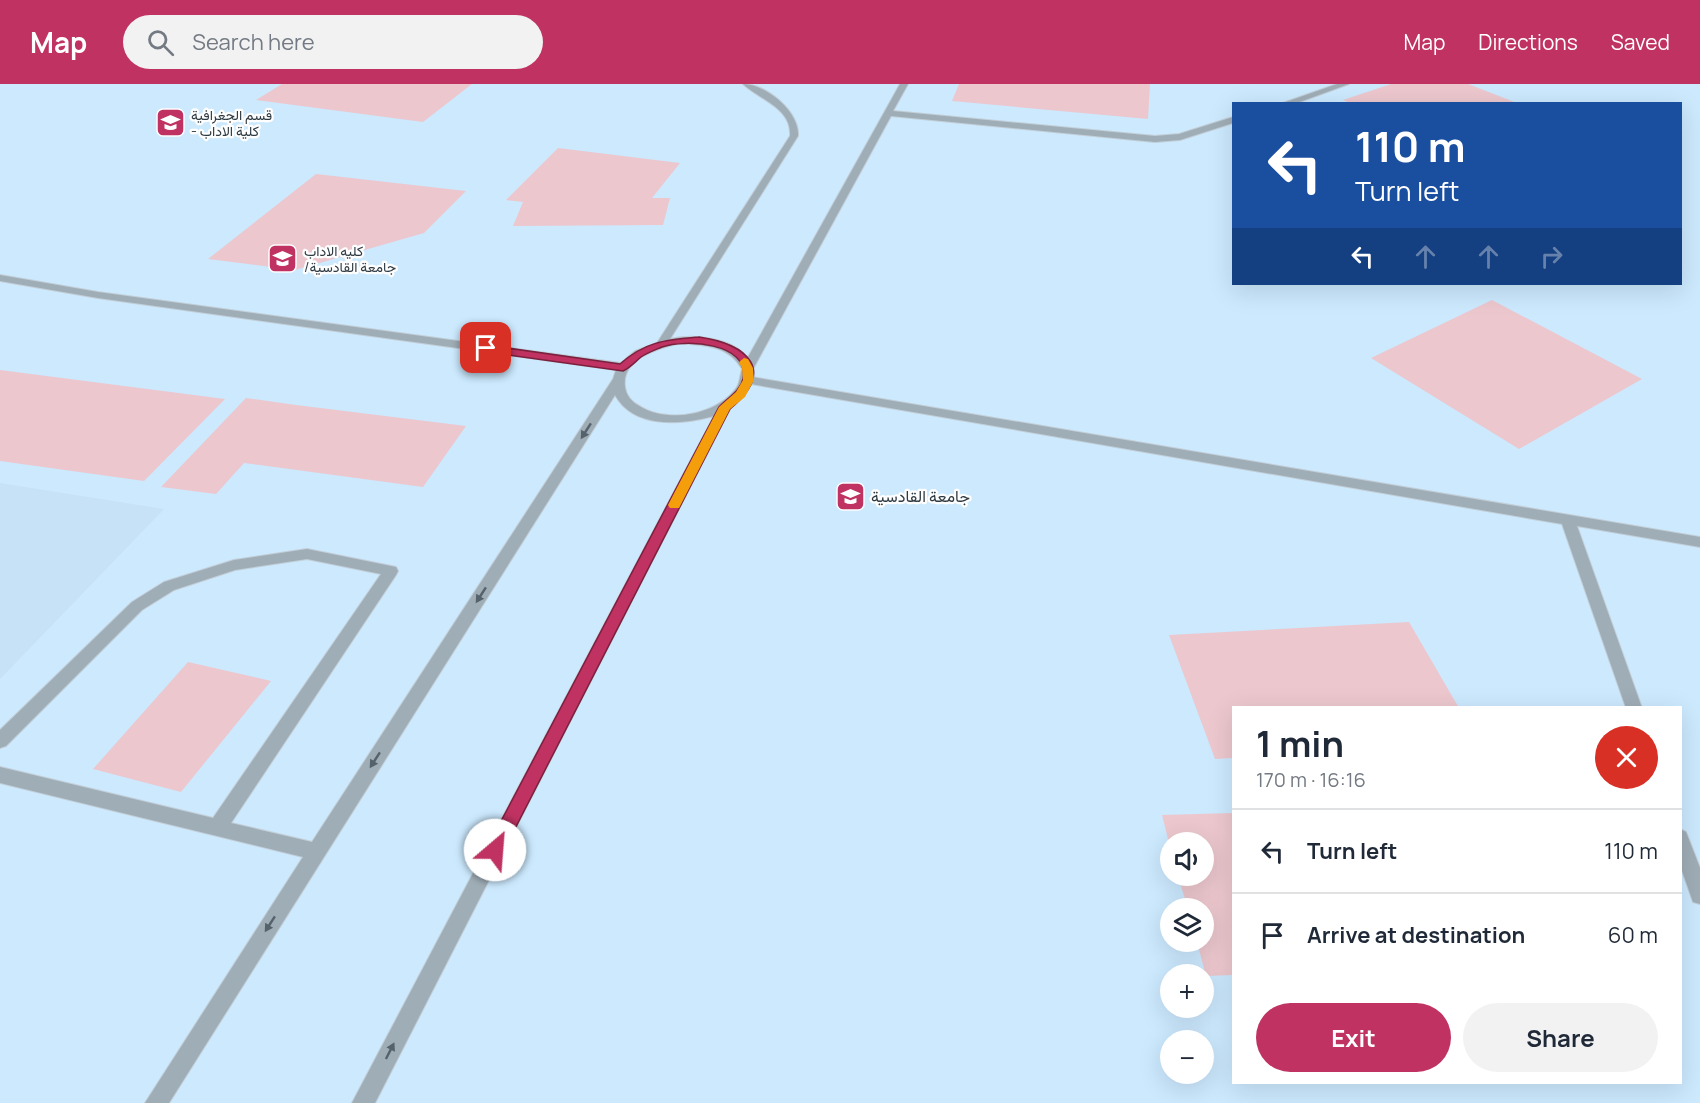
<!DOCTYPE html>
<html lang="en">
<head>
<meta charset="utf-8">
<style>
  :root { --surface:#fff; --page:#f2f2f3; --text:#1f2937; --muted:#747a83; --line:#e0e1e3; --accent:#bf3261 }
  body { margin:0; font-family:Manrope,Vazirmatn,sans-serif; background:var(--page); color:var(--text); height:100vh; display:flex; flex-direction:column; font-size:22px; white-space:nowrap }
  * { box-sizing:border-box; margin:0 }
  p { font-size:20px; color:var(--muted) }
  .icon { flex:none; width:33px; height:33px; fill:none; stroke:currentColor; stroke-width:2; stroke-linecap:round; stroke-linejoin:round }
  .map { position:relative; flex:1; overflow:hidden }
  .side { position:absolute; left:1232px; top:622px; width:450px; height:378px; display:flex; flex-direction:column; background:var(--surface); border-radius:0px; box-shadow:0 6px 24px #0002 }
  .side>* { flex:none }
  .hud { position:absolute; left:1232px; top:18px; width:450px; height:183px; border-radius:0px; box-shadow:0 6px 24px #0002; background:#1a4fa0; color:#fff; overflow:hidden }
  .buttons { position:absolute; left:1160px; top:748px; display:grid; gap:12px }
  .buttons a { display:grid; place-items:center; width:54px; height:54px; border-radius:50%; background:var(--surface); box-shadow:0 6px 24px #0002; font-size:30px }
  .pin { position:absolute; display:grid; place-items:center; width:51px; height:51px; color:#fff; margin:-26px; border-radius:12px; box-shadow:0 3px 9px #0006 }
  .me { position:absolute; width:66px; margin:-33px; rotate:27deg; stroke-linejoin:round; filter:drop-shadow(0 0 4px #0008) }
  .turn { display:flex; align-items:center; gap:21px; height:126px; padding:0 24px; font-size:27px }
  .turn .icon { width:78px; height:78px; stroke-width:2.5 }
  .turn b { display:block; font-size:42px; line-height:51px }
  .lanes { display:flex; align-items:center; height:57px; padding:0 24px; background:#0003; justify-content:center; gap:30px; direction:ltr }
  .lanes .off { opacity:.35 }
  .round { display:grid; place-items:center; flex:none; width:63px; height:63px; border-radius:32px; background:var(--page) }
  .overview { display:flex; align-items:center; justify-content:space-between; height:102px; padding:0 24px }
  h1 { font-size:36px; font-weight:700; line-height:45px }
  .action { display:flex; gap:12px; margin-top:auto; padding:12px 24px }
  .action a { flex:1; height:69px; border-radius:36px; background:var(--accent); color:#fff; font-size:24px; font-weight:700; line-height:69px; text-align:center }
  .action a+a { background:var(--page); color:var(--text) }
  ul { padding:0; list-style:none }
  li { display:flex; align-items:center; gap:18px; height:84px; padding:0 24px; border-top:2px solid var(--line) }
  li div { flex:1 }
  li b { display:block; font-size:22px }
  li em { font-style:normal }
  header { display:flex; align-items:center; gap:36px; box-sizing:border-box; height:84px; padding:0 30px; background:var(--accent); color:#fff }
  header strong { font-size:28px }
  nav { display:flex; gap:33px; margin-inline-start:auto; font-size:21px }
  .search { width:420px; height:54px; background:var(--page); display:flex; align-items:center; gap:15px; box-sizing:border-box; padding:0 21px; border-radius:33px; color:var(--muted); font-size:22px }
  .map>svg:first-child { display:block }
  .built { fill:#cce9fe; fill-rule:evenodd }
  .green { fill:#c7e2f7 }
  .building { fill:#ecc7ce }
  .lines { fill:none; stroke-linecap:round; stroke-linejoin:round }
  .minor-casing { stroke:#c2ced7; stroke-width:2 }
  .minor { fill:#9fadb7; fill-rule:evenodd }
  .oneway { fill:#56626b }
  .route { fill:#bf3261; stroke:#7c203f; stroke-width:1.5 }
  .slow { fill:#f59e0b }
  .labels { text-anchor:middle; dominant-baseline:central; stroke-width:4.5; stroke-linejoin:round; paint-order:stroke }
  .far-poi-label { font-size:14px; fill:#2e3a42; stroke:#fefefe; text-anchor:start }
  .poi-label { font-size:16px; fill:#2e3a42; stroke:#fefefe; text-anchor:start }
</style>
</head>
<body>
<header>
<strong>Map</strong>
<div class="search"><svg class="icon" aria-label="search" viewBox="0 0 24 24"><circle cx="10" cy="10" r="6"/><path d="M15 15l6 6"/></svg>Search here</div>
<nav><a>Map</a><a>Directions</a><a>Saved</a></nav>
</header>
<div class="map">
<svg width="1700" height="1019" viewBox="0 0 1700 1019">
  <rect width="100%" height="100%" fill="#e7f3fc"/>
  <!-- built -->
  <path class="built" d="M0 0H1700V1019H0ZM1233 20H1680V200H1233ZM1233 624H1680V999H1233ZM1170 759H1203V792H1170ZM1170 825H1203V858H1170ZM1170 891H1203V924H1170ZM1170 957H1203V990H1170Z"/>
  <!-- green -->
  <path class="green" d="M0 399 164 425 0 595Z"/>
  <!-- building -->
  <path class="building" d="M282 0H472L423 38 256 16Z
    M959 0H1150L1148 35 952 17Z
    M1391 0H1468L1517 19 1352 20 1343 16Z
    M558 64 680 79 652 114H670L663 141 513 142 523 118 506 116Z
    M316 90 466 107 424 149 295 186 208 175Z
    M1492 216 1642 295 1519 365 1371 274Z
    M0 286 225 315 144 397 0 377Z
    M246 314 296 321 466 342 423 403 244 379 216 410 161 403Z
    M1409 538 1459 624H1233V674L1215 675 1169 551Z
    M188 578 271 597 181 708 93 685Z
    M1233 729V891L1206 892 1197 858H1203V825H1188L1178 792H1203V759H1169L1162 731Z"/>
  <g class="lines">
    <defs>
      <path id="minor" d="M743 0C766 0 800 28 798 52L670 255C692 250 735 253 747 275L900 0H908L893 27 1155 52 1179 50 1233 33V39L1180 56 1155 58 891 32 753 285 752 293 1700 453V463L1577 442 1642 624H1626L1562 440 751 300 731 323 375 1019H352L714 332C681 341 634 345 615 311L169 1019H145L303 773 0 699V683L213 734 381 490 307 475 235 486 174 506 142 526 6 662 0 664V646L132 518 164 498 234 476 307 465 396 483 398 487 396 491 231 739 312 758 613 295 616 286 98 214 0 197V191L98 208 621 279 635 267 657 259 790 52C792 24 760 16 743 0ZM681 259C707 262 728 261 742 285 740 291 740 298 737 303 719 330 670 340 641 323 633 319 626 312 625 303 621 274 659 264 681 259Z
        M1337 0H1349L1294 20H1280Z
        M1680 745 1686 748 1700 784V820L1693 818 1680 781Z"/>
    </defs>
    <!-- minor casing -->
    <use href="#minor" class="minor-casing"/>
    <!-- minor -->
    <use href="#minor" class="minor"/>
  </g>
  <!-- one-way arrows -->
  <defs><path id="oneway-solid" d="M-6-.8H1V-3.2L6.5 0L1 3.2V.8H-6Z" transform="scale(1.5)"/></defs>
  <g class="oneway">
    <use href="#oneway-solid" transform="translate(586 347) rotate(123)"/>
    <use href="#oneway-solid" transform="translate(481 511) rotate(123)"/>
    <use href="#oneway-solid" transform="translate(375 676) rotate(123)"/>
    <use href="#oneway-solid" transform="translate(270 840) rotate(123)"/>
    <use href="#oneway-solid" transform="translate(390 967) rotate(-63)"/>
  </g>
  <!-- route -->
  <path class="route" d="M699 253C747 260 777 286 730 325L501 772 495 774 489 772 486 766 489 760 719 323C727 314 740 308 743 295 750 258 684 255 662 263 655 266 647 269 641 273 635 278 630 284 623 287L486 268 481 264 486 261 620 280C646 257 666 256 699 253Z"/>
  <!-- slow -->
  <path class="slow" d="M744 274 748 275 753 284 754 296 745 313 730 325 679 424H670L668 421 719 323 736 308 743 296 742 284 739 278Z"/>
  <!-- icons -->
  <defs>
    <symbol id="university-square" viewBox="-11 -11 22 22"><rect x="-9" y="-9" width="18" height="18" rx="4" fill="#bf3261" stroke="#fefefe"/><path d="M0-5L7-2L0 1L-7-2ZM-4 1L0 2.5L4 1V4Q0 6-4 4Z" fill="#fff"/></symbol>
  </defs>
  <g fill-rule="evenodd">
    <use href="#university-square" x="154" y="22" width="33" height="33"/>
    <use href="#university-square" x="266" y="158" width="33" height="33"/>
    <use href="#university-square" x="834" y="396" width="33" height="33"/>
  </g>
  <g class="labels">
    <!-- far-poi labels -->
    <g class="far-poi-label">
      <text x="191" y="30">قسم الجغرافية<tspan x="191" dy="16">- كلية الاداب</tspan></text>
      <text x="304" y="166">كليه الاداب<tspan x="304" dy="16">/جامعة القادسية</tspan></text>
    </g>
    <!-- poi labels -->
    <g class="poi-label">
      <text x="871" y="412">جامعة القادسية</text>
    </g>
  </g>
</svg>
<div class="buttons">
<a><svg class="icon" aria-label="sound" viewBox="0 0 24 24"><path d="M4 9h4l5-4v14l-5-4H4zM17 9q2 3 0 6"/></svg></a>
<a><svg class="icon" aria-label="layers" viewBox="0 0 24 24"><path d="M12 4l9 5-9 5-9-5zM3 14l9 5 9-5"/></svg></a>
<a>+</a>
<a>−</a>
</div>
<div class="pin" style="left:486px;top:264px;background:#d93025"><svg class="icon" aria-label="arrive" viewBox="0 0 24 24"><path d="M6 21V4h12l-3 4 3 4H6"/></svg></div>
<svg class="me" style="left:495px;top:766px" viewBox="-20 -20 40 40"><circle r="19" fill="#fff"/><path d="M0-13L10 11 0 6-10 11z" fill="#bf3261"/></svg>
<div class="hud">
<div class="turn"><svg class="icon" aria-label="left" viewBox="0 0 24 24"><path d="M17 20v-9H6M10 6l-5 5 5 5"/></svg><div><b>110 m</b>Turn left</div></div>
<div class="lanes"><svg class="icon" aria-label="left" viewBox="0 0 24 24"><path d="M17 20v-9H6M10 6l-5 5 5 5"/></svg><svg class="icon off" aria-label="ahead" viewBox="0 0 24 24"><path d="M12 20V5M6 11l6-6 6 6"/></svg><svg class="icon off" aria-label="ahead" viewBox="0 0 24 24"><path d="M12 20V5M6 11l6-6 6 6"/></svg><svg class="icon off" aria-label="right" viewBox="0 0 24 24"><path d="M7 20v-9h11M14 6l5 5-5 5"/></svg></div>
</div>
<section class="side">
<div class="overview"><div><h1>1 min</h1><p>170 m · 16:16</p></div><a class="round" style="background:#d93025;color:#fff"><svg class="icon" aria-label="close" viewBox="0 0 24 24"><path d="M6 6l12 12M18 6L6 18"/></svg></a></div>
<ul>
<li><svg class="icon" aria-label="left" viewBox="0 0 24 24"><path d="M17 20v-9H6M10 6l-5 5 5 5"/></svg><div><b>Turn left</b></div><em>110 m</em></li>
<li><svg class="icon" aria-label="arrive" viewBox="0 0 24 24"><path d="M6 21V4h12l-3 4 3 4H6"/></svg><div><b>Arrive at destination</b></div><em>60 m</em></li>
</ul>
<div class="action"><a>Exit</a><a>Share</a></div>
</section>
</div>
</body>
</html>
